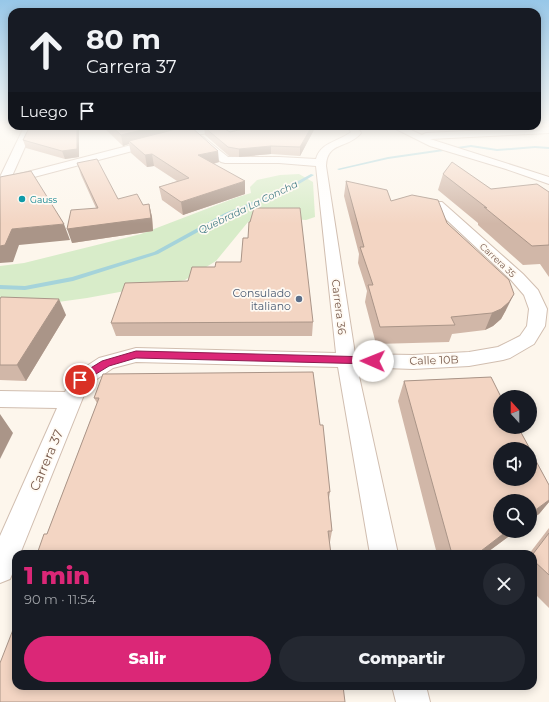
<!DOCTYPE html>
<html lang="es">
<head>
<meta charset="utf-8">
<style>
  :root { --surface:#171b24; --page:#242831; --text:#f1f3f6; --muted:#9ea1a6; --accent:#db2777 }
  body { margin:0; font-family:Montserrat,sans-serif; background:var(--page); color:var(--text); height:100vh; display:flex; flex-direction:column; font-size:15px; white-space:nowrap }
  * { box-sizing:border-box; margin:0 }
  p { font-size:13px; color:var(--muted) }
  .icon { flex:none; width:22px; height:22px; fill:none; stroke:currentColor; stroke-width:2; stroke-linecap:round; stroke-linejoin:round }
  .map { position:relative; flex:1; overflow:hidden }
  .panel { position:absolute; left:12px; top:550px; width:525px; height:140px; display:flex; flex-direction:column; background:var(--surface); border-radius:12px; box-shadow:0 2px 10px #0003 }
  .panel>* { flex:none }
  .top-card { position:absolute; left:8px; top:8px; width:533px; height:122px; border-radius:12px; box-shadow:0 2px 10px #0003; background:#171b24; color:var(--text); overflow:hidden }
  .needle { width:26px; rotate:339deg }
  .controls { position:absolute; left:493px; top:390px; display:grid; gap:8px }
  .controls a { display:grid; place-items:center; width:44px; height:44px; border-radius:50%; background:var(--surface); box-shadow:0 2px 10px #0003; font-size:20px }
  .pin { position:absolute; display:grid; place-items:center; width:34px; height:34px; color:#fff; margin:-17px; border:2px solid #fff; border-radius:50%; box-shadow:0 1px 4px #0007 }
  .me { position:absolute; width:44px; margin:-22px; rotate:271deg; stroke-linejoin:round; filter:drop-shadow(0 0 3px #0008) }
  .turn { display:flex; align-items:center; gap:14px; height:84px; padding:0 12px; font-size:18px }
  .turn .icon { width:52px; height:52px; stroke-width:2.5 }
  .turn b { display:block; font-size:28px; line-height:34px }
  .then { display:flex; align-items:center; height:38px; padding:0 12px; background:#0003; gap:8px; font-size:15px }
  .round { display:grid; place-items:center; flex:none; width:42px; height:42px; border-radius:21px; background:var(--page) }
  .summary { display:flex; align-items:center; justify-content:space-between; height:68px; padding:0 12px }
  h1 { font-size:24px; font-weight:800; line-height:30px; color:var(--accent) }
  .button { display:flex; gap:8px; margin-top:auto; padding:8px 12px }
  .button a { flex:1; height:46px; border-radius:24px; background:var(--accent); color:#fff; font-size:16px; font-weight:800; line-height:46px; text-align:center }
  .button a+a { background:var(--page); color:var(--text) }
  .map>svg:first-child { display:block }
  .green { fill:#d8ecc9 }
  .lines { fill:none; stroke-linecap:round; stroke-linejoin:round }
  .stream { fill:#a5d3da; fill-rule:evenodd }
  .minor-casing { stroke:#d1beb0; stroke-width:2 }
  .minor { fill:#fff; fill-rule:evenodd }
  .wall { fill:#d1b7a8 }
  .shaded-wall { fill:#aa9588 }
  .building { fill:#f3d5c3; stroke:#aa9588 }
  .route { fill:#db2777; stroke:#8e194d }
  .culture-dot { fill:#0f9aa8; stroke:#fffaf3; stroke-width:1.5 }
  .service-dot { fill:#5c6f8a; stroke:#fffaf3; stroke-width:1.5 }
  .labels { text-anchor:middle; dominant-baseline:central; stroke-width:3.5; stroke-linejoin:round; paint-order:stroke }
  .far-culture-label { font-size:9px; fill:#0d838f; stroke:#fffaf3; text-anchor:start }
  .far-street-label { font-size:9px; fill:#7a5c4d; stroke:#fffaf3 }
  .far-water-label { font-size:10px; font-style:italic; fill:#437c86; stroke:#fffaf3 }
  .service-label { font-size:11px; fill:#4e5e75; stroke:#fffaf3; text-anchor:end }
  .street-label { font-size:11px; fill:#7a5c4d; stroke:#fffaf3 }
  .near-street-label { font-size:13px; fill:#7a5c4d; stroke:#fffaf3 }
</style>
</head>
<body>
<div class="map">
<svg width="549" height="702" viewBox="0 0 549 702">
  <rect width="100%" height="100%" fill="#fdf6ec"/>
  <!-- green -->
  <path class="green" d="M299 174 313 182 315 217 306 220 263 217 248 222 216 261 185 280 87 298 0 310V266L24 263 141 234 235 198 251 193 250 187 257 180 280 175Z"/>
  <g class="lines">
    <!-- stream -->
    <path class="stream" d="M471 145 497 149 535 146 549 147V149L535 148 497 151 471 147 388 159 339 170 337 169 388 157Z
      M311 174 314 175 284 193 229 215 158 254 73 281 25 290 0 289V285L25 286 72 277 154 252 225 213 280 191Z"/>
    <defs>
      <path id="minor" d="M28 126 33 129 12 176 193 129 220 126H248L243 129 193 135 0 186V177L23 129Z
        M347 126H357L361 133C348 149 327 141 326 166L355 354 413 355 469 352 498 347 520 336 527 326 529 309 524 295 511 280 434 208 432 205 434 202H442L523 274 538 290 547 309 545 326 534 344 510 358 503 360 469 366 413 369 357 367 398 554H370L338 367 136 362 113 368 88 385 20 554H16V565L10 579 0 583V536L57 408 0 407V391L65 392 73 375 99 358 136 348 336 353 316 166 279 163H225L221 162 195 139 200 136 203 137 228 157H279L316 159C321 142 338 142 351 132Z
        M390 126H402L422 135 426 133 549 127V133L430 139 549 177V184L506 169 430 146Z
        M392 686H426L430 702H396Z"/>
    </defs>
    <!-- minor casing -->
    <use href="#minor" class="minor-casing"/>
    <!-- minor -->
    <use href="#minor" class="minor"/>
  </g>
  <!-- wall -->
  <path class="wall" d="M30 126H78L79 129V157L65 159 26 148 23 140Z
    M102 126H206L192 128 219 162 214 164 245 194 183 215 162 200 159 187 177 181 154 166 147 167 131 153 129 144 123 146Z
    M256 126H316L300 156 271 154 239 157 229 156 205 135 204 127 230 132Z
    M77 163 118 199 143 205 149 204 152 217 153 231 72 243 96 208 81 175Z
    M443 174 491 189 549 192V277L540 264 523 265 478 225V223L438 190Z
    M346 181 391 201 506 310 501 319 493 326 485 330 452 334 449 342 376 344 365 302 367 291 358 263 359 254 344 196Z
    M241 262 313 322 312 336H116L111 323 215 267Z
    M0 299 66 315 26 381 0 380Z
    M103 374 320 425 330 492 329 498 332 531 330 542 47 534 97 403 94 398Z
    M491 377 501 397H500V427H518L530 449H500V479H530V450L549 485V502L539 514 530 520V501H500V531H516L485 554H437L398 401 404 381Z
    M549 528V608L533 592V554H529Z"/>
  <!-- shaded-wall -->
  <path class="shaded-wall" d="M77 126H78L79 129V157L65 159 62 151Z
    M158 126H206L193 128 131 143 129 141V144L123 146 121 135Z
    M312 126H316L300 156V147Z
    M271 146V154L239 157V149Z
    M218 151 219 162 199 167 198 155Z
    M152 154 154 166 147 167 145 155Z
    M245 181V194L183 215 181 202Z
    M149 204 152 217 153 231 72 243 67 229Z
    M64 224 70 240 19 245 13 262 0 263V246L12 229Z
    M514 294 506 310 501 319 493 326 485 330 492 313Z
    M59 299 66 315 26 381 17 365Z
    M0 414 13 433 0 459Z
    M549 500V502L539 514 530 520V514Z
    M507 531H516L485 554H477Z"/>
  <!-- building -->
  <path class="building" d="M30 126H77V149L62 151 23 140Z
    M111 126H158L121 135Z
    M188 126H190L218 151 198 155 245 181 181 202 159 187 189 178 152 154 145 155 129 141Z
    M215 126H220L230 132 256 126H312L300 147 271 146 239 149 228 147 204 127Z
    M97 159 118 199 137 194 143 205 149 204 151 218 67 229 71 210 98 208 77 163Z
    M452 162 491 189 537 184 549 192V245L532 246 484 207 487 208 443 174Z
    M31 171 64 224 12 229 5 245 0 246V177Z
    M346 181 387 190 391 201 412 195 438 200 447 223 509 280 514 294 509 302 501 309 492 313 451 317 455 325 380 327 368 285H373L360 247H364Z
    M254 208H300L313 322 111 323 125 283 188 281 192 267H215L216 262H241L243 238H248L249 222H250Z
    M1 297 59 299 17 365H0V299Z
    M313 372 320 425H323L330 492H328L332 531H328L331 554H37L44 534H47L99 398H94L103 374Z
    M491 377 501 397H500V427H518L530 449H500V479H530V450L549 485V500L530 514V501H500V531H507L477 554H452L404 381Z
    M549 533V575L533 560V554Z
    M16 622V686H343L345 702H0V663Z"/>
  <!-- sky -->
  <linearGradient id="sky" x2="0" y2="1"><stop stop-color="#97c7e8"/><stop offset="0.56" stop-color="#fefbf6"/><stop offset="1" stop-color="#fefbf6" stop-opacity="0"/></linearGradient>
  <rect width="549" height="224" fill="url(#sky)"/>
  <!-- route -->
  <path class="route" d="M136 351 373 357 377 361 373 364 136 358 109 366 83 382 80 383 75 380 76 377 102 361Z"/>
  <!-- markers -->
  <circle class="culture-dot" cx="22" cy="199" r="4"/>
  <circle class="service-dot" cx="299" cy="299" r="4"/>
  <g class="labels">
    <!-- far-culture labels -->
    <g class="far-culture-label">
      <text x="30" y="199">Gauss</text>
    </g>
    <!-- far-street labels -->
    <g class="far-street-label">
      <text transform="translate(498 260) rotate(43)">Carrera 35</text>
    </g>
    <!-- far-water labels -->
    <g class="far-water-label">
      <text transform="translate(248 207) rotate(-26)">Quebrada La Concha</text>
    </g>
    <!-- service labels -->
    <g class="service-label">
      <text x="291" y="293">Consulado<tspan x="291" dy="13">italiano</tspan></text>
    </g>
    <!-- street labels -->
    <g class="street-label">
      <text transform="translate(339 307) rotate(83)">Carrera 36</text>
      <text transform="translate(434 360) rotate(-2)">Calle 10B</text>
    </g>
    <!-- near-street labels -->
    <g class="near-street-label">
      <text transform="translate(46 460) rotate(-67)">Carrera 37</text>
    </g>
  </g>
</svg>
<div class="controls">
<a><svg class="needle" viewBox="-14 -14 28 28"><path d="M0-13l5 13h-10z" fill="#e53935"/><path d="M0 13l5-13h-10z" fill="#9ea1a6"/></svg></a>
<a><svg class="icon" aria-label="sound" viewBox="0 0 24 24"><path d="M4 9h4l5-4v14l-5-4H4zM17 9q2 3 0 6"/></svg></a>
<a><svg class="icon" aria-label="search" viewBox="0 0 24 24"><circle cx="10" cy="10" r="6"/><path d="M15 15l6 6"/></svg></a>
</div>
<div class="pin" style="left:80px;top:380px;background:#d93025"><svg class="icon" aria-label="arrive" viewBox="0 0 24 24"><path d="M6 21V4h12l-3 4 3 4H6"/></svg></div>
<svg class="me" style="left:373px;top:361px" viewBox="-20 -20 40 40"><circle r="19" fill="#fff"/><path d="M0-13L10 11 0 6-10 11z" fill="#db2777"/></svg>
<div class="top-card">
<div class="turn"><svg class="icon" aria-label="ahead" viewBox="0 0 24 24"><path d="M12 20V5M6 11l6-6 6 6"/></svg><div><b>80 m</b>Carrera 37</div></div>
<div class="then">Luego<svg class="icon" aria-label="arrive" viewBox="0 0 24 24"><path d="M6 21V4h12l-3 4 3 4H6"/></svg></div>
</div>
<section class="panel">
<div class="summary"><div><h1>1 min</h1><p>90 m · 11:54</p></div><a class="round"><svg class="icon" aria-label="close" viewBox="0 0 24 24"><path d="M6 6l12 12M18 6L6 18"/></svg></a></div>
<div class="button"><a>Salir</a><a>Compartir</a></div>
</section>
</div>
</body>
</html>
